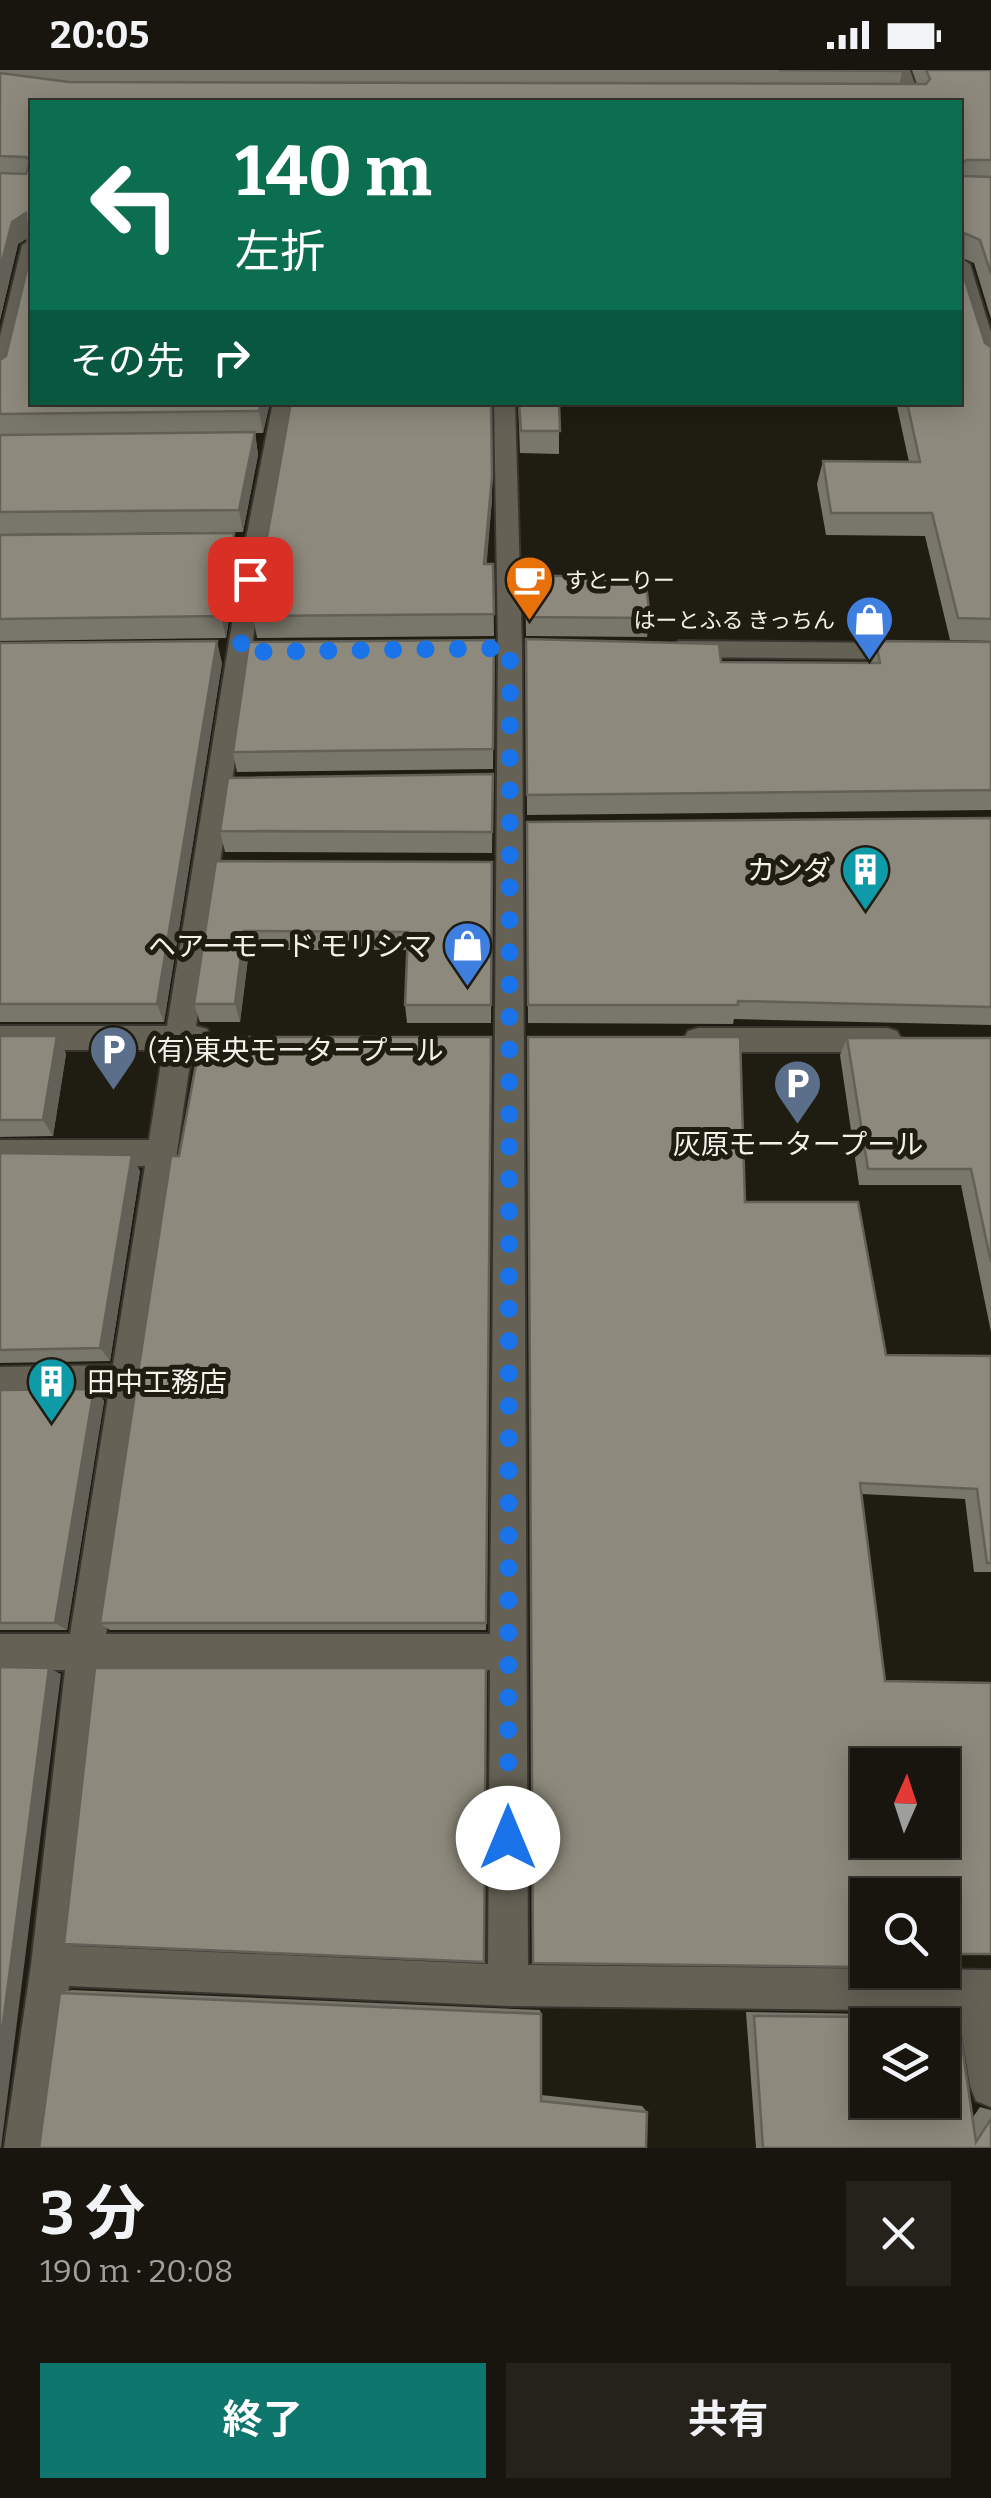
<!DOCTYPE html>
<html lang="ja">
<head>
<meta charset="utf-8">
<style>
  :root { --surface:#17150d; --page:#24221b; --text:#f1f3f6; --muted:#9e9f9d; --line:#36342e; --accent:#0f766e }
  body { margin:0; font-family:Bitter,"Noto Sans JP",serif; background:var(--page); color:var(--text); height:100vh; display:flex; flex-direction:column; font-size:38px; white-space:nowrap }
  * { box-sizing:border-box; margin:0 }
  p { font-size:32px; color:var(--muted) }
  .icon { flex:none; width:55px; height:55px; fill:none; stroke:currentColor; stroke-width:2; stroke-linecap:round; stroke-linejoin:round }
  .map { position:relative; height:2078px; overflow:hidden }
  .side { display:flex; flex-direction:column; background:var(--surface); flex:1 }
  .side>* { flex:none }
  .top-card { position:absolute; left:30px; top:30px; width:932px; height:305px; border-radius:0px; box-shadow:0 5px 25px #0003,0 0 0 2px var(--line); background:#0b6e4f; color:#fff; overflow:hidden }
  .needle { width:65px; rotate:3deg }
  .controls { position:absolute; left:850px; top:1678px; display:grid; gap:20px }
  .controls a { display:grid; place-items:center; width:110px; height:110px; border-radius:0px; background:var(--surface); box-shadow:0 5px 25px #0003,0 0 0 2px var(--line); font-size:50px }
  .pin { position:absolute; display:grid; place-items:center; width:85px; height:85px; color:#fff; margin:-42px; border-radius:20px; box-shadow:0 5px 15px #0006 }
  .me { position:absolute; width:110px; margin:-55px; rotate:0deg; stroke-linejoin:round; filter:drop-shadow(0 0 8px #0008) }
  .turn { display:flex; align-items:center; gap:35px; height:210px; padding:0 40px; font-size:45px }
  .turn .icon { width:130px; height:130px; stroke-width:2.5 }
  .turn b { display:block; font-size:70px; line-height:85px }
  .then { display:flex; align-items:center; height:95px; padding:0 40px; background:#0003; gap:20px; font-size:38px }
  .round { display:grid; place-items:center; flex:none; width:105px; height:105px; border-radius:0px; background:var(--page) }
  .headline { display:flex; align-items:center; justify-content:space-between; height:170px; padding:0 40px }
  h1 { font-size:60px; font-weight:700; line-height:75px }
  .action { display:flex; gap:20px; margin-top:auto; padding:20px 40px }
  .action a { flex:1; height:115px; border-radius:0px; background:var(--accent); color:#fff; font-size:40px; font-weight:700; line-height:115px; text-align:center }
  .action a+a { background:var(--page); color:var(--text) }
  .status { display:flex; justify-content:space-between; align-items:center; height:70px; padding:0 50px; background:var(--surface); direction:ltr }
  .status svg { height:28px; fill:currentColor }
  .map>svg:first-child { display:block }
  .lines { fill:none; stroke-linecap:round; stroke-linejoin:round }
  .minor-casing { stroke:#383530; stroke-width:4 }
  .minor { fill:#656155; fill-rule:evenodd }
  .wall { fill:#79766b }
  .shaded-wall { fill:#636057 }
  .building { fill:#8d897c; stroke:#636057; stroke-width:2.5; fill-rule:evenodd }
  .route { stroke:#1a73e8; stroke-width:18; stroke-dasharray:0 32.4 }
  .labels { text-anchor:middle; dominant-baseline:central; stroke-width:10; stroke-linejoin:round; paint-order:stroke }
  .far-poi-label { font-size:22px; fill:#f4f1ea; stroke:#1f1c11; text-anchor:start }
  .poi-label { font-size:28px; fill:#f4f1ea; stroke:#1f1c11; text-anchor:end }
</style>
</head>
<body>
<div class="status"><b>20:05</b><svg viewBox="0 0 49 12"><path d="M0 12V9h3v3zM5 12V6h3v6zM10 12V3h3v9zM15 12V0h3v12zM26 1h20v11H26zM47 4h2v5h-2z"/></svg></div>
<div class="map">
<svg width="991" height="2078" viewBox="0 0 991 2078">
  <rect width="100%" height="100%" fill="#1f1c11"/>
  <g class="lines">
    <defs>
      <path id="minor" d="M894 0H910L921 32H884L886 28 903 27Z
        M32 169V213L10 308 0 314V266L22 175Z
        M960 188 970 194 991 262V301L981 295 960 226Z
        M273 332H294L267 473 196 956 207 959 212 968 207 977 192 980 106 1564H490L498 578 494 332H515L522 578 528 1895 991 1900V2037L976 2031 970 2016 958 1941 508 1936 69 1916 48 2078H4L31 1895 65 1600H0V1564H70L108 1327 0 1329V1297L113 1295 145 1096H0V1070H149L163 980H0V956H167L245 473ZM102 1600H490L488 1894 73 1876Z
        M679 571 991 574V590L679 587 667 579Z
        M698 958H887L897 961 902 970 897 979 887 982H698L688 979 683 970 688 961Z"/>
    </defs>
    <!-- minor casing -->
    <use href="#minor" class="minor-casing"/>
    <!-- minor -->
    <use href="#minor" class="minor"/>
  </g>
  <!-- wall -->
  <path class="wall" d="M0 0H902L900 13 917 14 912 0H991V249L974 193 963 188V204L985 273 991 277V571L950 570 925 466 826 465 817 414 823 391 909 392 896 332H960V32H32L270 332 263 363H255L258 385 243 462 0 464V290L6 286 29 191 28 168 18 174 0 250Z
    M518 332H559V384L520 383Z
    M492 429 486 494H493L494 566 257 568 253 546Z
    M0 465 239 485 226 568 0 571Z
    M525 506 650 548 647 567 526 566Z
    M494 570 493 699 237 702 233 682Z
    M876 571 991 572V740L527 745 526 591 869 593Z
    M0 573 222 593 164 952H0Z
    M493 704 492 783 225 782 220 761Z
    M991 748V955L734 949 733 954 528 953 527 773Z
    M216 791 492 792 491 953H407L405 935 407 880H249L240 952H200L194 934Z
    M0 966H57L66 984 53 1066 0 1067Z
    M491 967 486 1560H110L100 1553 179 1086Z
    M528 967 745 1132 886 1285 991 1286V1502H974L965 1429 861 1424 533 1893Z
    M847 968H991V1262L961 1115H859L840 985Z
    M0 1083 140 1101 110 1291 0 1293Z
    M94 1319 104 1331 67 1560H0V1320Z
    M72 1920 540 1940 541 1944V2025L642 2036 647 2042 646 2078 60 1923Z
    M746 1942 945 1945 958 1948 973 2047 980 2037 991 2040V2078H756Z"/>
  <!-- shaded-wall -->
  <path class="shaded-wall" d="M26 143 32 165 18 174 0 250V199L12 152Z
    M261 332H270L263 363 259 341Z
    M255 362 258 385 243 462 239 440Z
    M492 407V429L485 516 484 494Z
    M234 463 239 485 226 568 221 546Z
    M217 571 222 593 164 952 157 934Z
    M244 861 249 880 240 952 235 934Z
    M57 966 66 984 53 1066 43 1050Z
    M132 1085 140 1101 110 1291 100 1278Z
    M94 1319 104 1331 67 1560 55 1553Z
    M49 1598 61 1604 1 2078H0V1976Z"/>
  <!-- building -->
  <path class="building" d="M779 0H902L903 1Z
    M926 0H991V90H966L962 94 963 106 991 107V204L980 170 964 163 963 204 985 273 991 277V549L958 548 932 443H831L823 391 920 392 907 332H960V32H32V332H261L259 341 0 344V290L6 286 29 191 26 143 12 152 0 199V103L26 104 30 91 26 87 0 86V3L69 12 926 14 930 9Z
    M291 332H491L492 407 484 494H493L494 544 253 546Z
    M519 332H559L560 361H521Z
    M255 362 239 440 0 442V365Z
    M234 463 221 546 0 549V465Z
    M525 506H645L650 548 526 547Z
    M526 569 719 574 721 592 880 593 876 571 991 572V720L527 725Z
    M494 570 493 679 233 682 249 572Z
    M217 571 157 934H0V573Z
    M493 704 492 762 220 761 228 708Z
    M991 748V937L738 931V935H528L527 752Z
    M216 791 492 792 491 935H405L408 862 244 861 235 934H194Z
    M0 966H57L43 1050H0Z
    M201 967H491L486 1553H100L171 1086H179Z
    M528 967H740L745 1132H858L886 1285 991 1286V1493H987L977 1419 860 1413 885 1611 991 1613V1884H949L951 1898H942V1825H868V1897L533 1893ZM868 1695H942V1770H868Z
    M847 968H991V1192L971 1099H868Z
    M0 1083 132 1085 100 1278 0 1280Z
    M94 1319 55 1553H0V1320Z
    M0 1597 49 1598 0 1976Z
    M95 1598H486L484 1892 64 1874Z
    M60 1923 541 1944V2031L647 2042 646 2078H39Z
    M754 1946 958 1948 976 2072 991 2049V2078H763ZM868 1955H942V2030H868Z"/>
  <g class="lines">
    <!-- route -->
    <path class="route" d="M250 509 240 582 510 578 508 1768"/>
  </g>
  <!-- icons -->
  <defs>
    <symbol id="cafe-pin" viewBox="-11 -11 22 30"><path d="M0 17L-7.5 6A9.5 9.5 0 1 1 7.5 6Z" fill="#e8710a" stroke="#1f1c11"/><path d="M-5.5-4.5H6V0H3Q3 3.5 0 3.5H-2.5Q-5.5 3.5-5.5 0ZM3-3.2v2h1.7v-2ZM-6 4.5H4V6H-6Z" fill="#fff"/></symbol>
    <symbol id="shop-pin" viewBox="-11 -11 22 30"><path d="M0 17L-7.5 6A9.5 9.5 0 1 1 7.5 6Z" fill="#3f7fe0" stroke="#1f1c11"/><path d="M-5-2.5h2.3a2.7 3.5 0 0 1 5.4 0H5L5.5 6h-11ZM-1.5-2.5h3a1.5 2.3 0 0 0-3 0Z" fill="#fff"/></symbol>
    <symbol id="building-pin" viewBox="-11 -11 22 30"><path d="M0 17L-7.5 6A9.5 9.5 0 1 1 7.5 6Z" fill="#0f9aa8" stroke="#1f1c11"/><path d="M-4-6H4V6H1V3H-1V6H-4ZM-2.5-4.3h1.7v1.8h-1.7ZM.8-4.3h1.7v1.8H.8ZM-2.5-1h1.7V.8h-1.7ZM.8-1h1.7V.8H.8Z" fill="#fff"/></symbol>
    <symbol id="parking-pin" viewBox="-11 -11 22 30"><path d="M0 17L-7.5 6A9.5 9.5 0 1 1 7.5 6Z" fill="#5c6f8a" stroke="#1f1c11"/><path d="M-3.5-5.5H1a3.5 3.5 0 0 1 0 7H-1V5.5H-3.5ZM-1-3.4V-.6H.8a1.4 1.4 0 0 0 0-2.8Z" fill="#fff"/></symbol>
  </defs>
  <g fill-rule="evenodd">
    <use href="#cafe-pin" x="502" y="482" width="55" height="75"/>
    <use href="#shop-pin" x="842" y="522" width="55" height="75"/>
    <use href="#building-pin" x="838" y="772" width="55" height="75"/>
    <use href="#shop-pin" x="440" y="848" width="55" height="75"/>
    <use href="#parking-pin" x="86" y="952" width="55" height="75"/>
    <use href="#parking-pin" x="770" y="986" width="55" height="75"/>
    <use href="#building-pin" x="24" y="1284" width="55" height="75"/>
  </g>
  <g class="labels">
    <!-- far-poi labels -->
    <g class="far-poi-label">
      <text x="565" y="510">すとーりー</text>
      <text x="835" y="550" text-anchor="end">はーとふる きっちん</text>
    </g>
    <!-- poi labels -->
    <g class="poi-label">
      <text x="831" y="800">カンダ</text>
      <text x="432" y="876">ヘアーモード モリシマ</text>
      <text x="148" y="980" text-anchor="start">(有)東央モータープール</text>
      <text x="798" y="1074" text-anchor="middle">灰原モータープール</text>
      <text x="87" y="1312" text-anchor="start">田中工務店</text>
    </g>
  </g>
</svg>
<div class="controls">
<a><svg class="needle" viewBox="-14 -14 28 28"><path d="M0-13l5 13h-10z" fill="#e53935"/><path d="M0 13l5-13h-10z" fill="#9e9f9d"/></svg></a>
<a><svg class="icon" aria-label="search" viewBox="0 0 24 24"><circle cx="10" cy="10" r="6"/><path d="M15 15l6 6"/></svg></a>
<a><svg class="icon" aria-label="layers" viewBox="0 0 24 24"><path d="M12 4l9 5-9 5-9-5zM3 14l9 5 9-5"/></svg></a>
</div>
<div class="pin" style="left:250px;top:509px;background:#d93025"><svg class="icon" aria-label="arrive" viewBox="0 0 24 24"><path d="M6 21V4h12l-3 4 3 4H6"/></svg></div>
<svg class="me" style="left:508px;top:1768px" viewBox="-20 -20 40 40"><circle r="19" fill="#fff"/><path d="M0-13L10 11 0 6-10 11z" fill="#1a73e8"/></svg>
<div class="top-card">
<div class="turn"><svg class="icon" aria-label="left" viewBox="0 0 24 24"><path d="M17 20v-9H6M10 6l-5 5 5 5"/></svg><div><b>140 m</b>左折</div></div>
<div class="then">その先<svg class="icon" aria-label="right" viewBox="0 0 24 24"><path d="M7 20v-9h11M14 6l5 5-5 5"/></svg></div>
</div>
</div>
<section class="side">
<div class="headline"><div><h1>3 分</h1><p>190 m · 20:08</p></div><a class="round"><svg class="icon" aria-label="close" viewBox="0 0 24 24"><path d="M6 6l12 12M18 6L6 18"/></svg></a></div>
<div class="action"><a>終了</a><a>共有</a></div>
</section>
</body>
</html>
